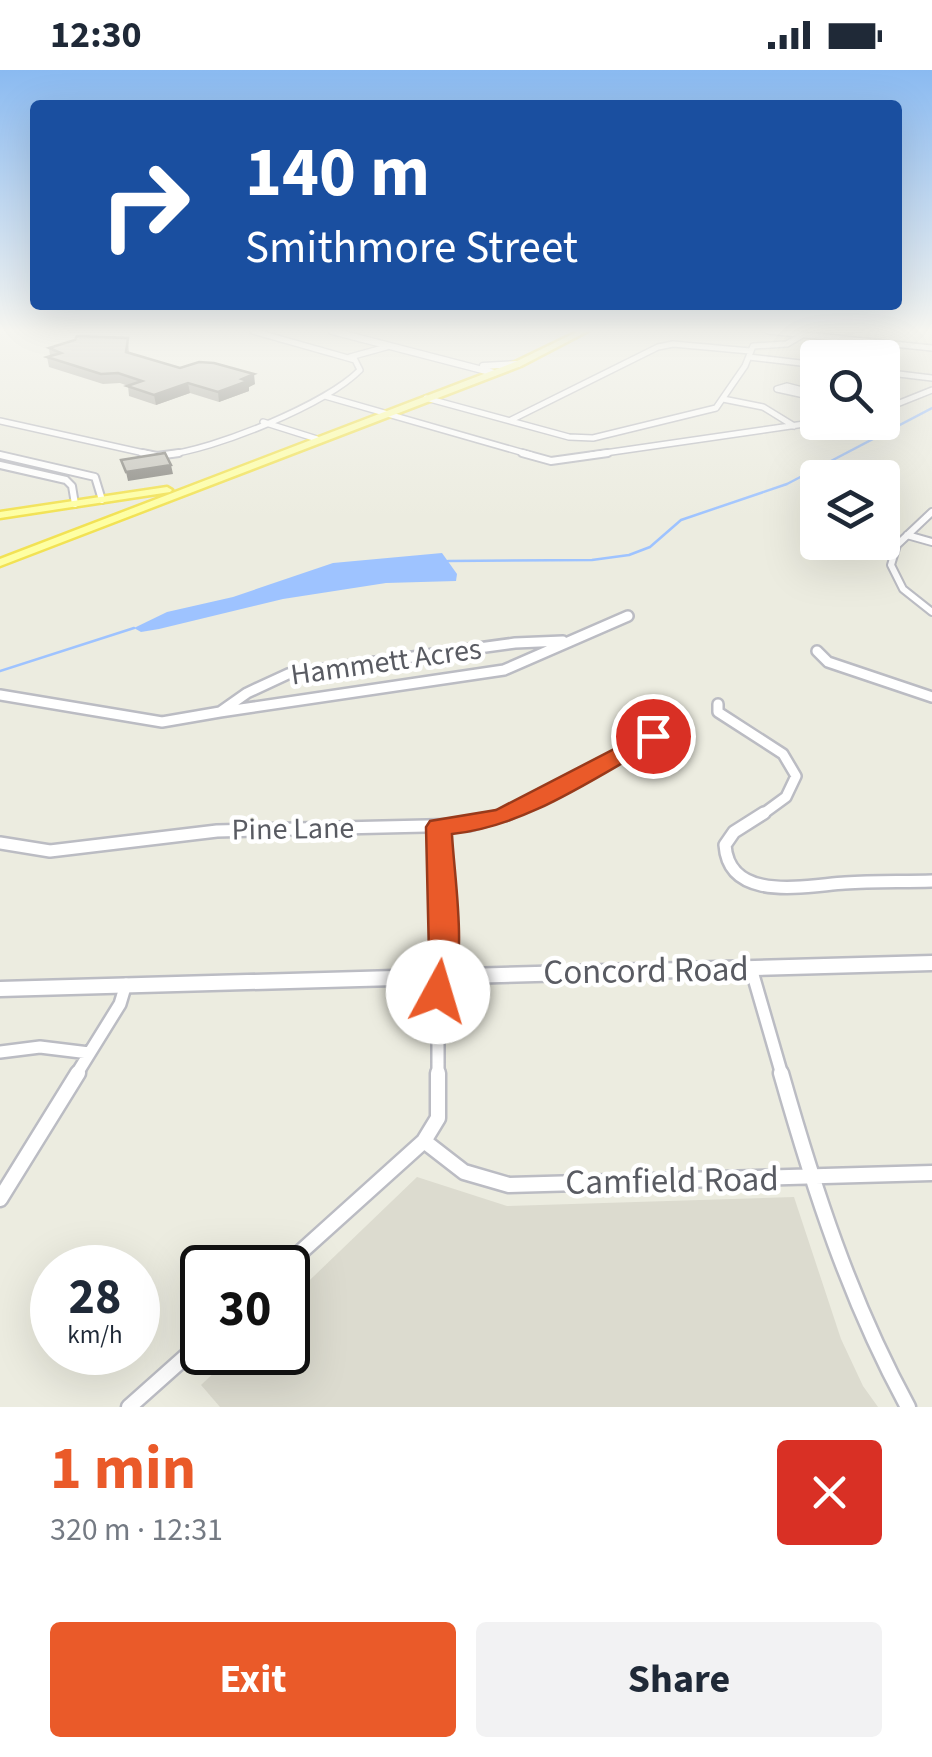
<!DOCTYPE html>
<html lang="en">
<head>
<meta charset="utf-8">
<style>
  :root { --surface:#fff; --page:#f2f2f3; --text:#1f2937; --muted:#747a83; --accent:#ea5a29 }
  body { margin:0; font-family:"Source Sans 3",sans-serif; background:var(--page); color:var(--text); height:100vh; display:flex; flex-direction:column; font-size:38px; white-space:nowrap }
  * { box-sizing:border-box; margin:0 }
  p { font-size:32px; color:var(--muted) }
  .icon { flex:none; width:55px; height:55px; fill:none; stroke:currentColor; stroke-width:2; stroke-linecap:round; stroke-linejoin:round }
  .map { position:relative; height:1337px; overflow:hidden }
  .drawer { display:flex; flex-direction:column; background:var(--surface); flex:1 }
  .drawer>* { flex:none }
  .guide { position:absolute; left:30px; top:30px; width:872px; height:210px; border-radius:10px; box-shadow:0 10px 40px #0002; background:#1a4fa0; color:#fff; overflow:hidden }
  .buttons { position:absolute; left:800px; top:270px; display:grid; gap:20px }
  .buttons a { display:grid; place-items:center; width:100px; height:100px; border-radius:10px; background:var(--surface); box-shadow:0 10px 40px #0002; font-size:50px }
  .speed { position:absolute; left:30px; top:1175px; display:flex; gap:20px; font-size:50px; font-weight:700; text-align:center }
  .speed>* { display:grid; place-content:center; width:130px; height:130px; border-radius:50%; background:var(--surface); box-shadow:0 10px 40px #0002; line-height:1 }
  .speed small { font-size:25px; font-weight:400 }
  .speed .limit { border:5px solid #111; border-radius:15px; background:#fff; color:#111 }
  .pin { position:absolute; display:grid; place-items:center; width:85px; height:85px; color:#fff; margin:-42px; border:5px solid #fff; border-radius:50%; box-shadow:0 2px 10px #0007 }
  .me { position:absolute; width:110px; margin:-55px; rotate:6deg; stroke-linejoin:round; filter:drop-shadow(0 0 8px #0008) }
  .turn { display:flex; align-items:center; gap:35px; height:210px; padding:0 50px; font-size:45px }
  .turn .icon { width:130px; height:130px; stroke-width:2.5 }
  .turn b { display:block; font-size:70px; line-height:85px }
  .round { display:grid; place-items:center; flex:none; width:105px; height:105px; border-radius:10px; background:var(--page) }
  .head { display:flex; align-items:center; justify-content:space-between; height:170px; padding:0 50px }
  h1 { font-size:60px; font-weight:700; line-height:75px; color:var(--accent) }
  .action { display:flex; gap:20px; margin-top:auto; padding:20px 50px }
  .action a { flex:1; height:115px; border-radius:10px; background:var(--accent); color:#fff; font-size:40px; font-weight:700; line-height:115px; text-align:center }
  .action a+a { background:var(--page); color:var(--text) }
  .status { display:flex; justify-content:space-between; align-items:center; height:70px; padding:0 50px; background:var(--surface); direction:ltr }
  .status svg { height:28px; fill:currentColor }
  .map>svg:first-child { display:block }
  .education { fill:#dcdbcf }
  .water { fill:#9ec3ff }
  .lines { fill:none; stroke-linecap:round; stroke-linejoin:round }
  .stream { stroke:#9ec3ff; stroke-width:2.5 }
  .minor-far4-casing { stroke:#bbbcc3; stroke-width:8 }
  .minor-far3-casing { stroke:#bbbcc3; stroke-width:10 }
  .minor-far2-casing { stroke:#bbbcc3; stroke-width:14 }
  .minor-far1-casing { stroke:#bbbcc3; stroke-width:16 }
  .minor-casing { stroke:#bbbcc3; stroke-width:19 }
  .tertiary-far1-casing { stroke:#bbbcc3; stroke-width:9 }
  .tertiary-casing { stroke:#bbbcc3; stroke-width:19 }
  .primary-casing { stroke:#f2e254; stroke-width:5 }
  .minor-far4 { stroke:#fff; stroke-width:5 }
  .minor-far3 { stroke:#fff; stroke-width:6 }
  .minor-far2 { stroke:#fff; stroke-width:9 }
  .minor-far1 { stroke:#fff; stroke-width:11 }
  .minor { stroke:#fff; stroke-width:14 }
  .tertiary-far1 { stroke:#fff; stroke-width:6 }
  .tertiary { stroke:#fff; stroke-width:14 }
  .primary { fill:#feffa3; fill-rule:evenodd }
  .wall { fill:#adaca5 }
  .shaded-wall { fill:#8d8c86 }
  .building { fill:#c9c8c0; stroke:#8d8c86; stroke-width:2.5 }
  .route { fill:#ea5a29; stroke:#983a1b; stroke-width:2.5 }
  .labels { text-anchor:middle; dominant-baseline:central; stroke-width:9; stroke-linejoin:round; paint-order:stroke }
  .street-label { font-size:30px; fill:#595b62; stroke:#fff }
  .near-street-label { font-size:35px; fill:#595b62; stroke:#fff }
</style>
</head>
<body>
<div class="status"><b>12:30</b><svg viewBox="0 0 49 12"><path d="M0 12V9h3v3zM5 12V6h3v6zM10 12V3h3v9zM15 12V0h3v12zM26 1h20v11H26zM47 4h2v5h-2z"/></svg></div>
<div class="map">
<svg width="932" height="1337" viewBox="0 0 932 1337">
  <rect width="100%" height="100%" fill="#ecece0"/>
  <!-- education -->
  <path class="education" d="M417 1107 507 1136 794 1127 841 1269 863 1316 878 1337H220L201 1315 235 1283 288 1282V1231Z"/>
  <!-- water -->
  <path class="water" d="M442 483 457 504 456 511 386 513 283 529 159 559 141 562 134 558 167 542 233 527 333 493Z"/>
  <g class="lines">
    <!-- stream -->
    <path class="stream" d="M448 491 592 490 629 485 650 477 681 450 787 414 932 338
      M0 601 134 558"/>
    <defs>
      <path id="minor-far4" d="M768 261 932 278
        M350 287 390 276
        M749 287 818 295
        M882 302 932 308
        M818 324 787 316 777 319 818 328
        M325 326 531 385
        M426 328 569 367 593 368 716 338 745 296 753 276 787 274 802 265
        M723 329 763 337 794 356
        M882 340 932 320
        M511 350 658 277 673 274 750 281
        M0 351 153 385
        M263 352 317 369
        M164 385C214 380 325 335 360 300L355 290 253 261
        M591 385 818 352"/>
      <path id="minor-far3" d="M142 383 157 386 179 383
        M522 383 551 391 608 383
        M0 385 95 407 102 430
        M0 395 66 410 72 416 75 434
        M932 442 897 475 891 495 903 519 932 542
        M907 465 932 472"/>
      <path id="minor-far2" d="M563 571 515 573 288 604 247 623 220 642 504 600 628 546
        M817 581 828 592 932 627
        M0 625 162 652 220 642
        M718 634V642L783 684 796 706 786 727 760 746
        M505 746 653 666"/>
      <path id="minor-far1" d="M764 743 734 762 725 775C729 834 809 815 845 813 874 811 903 812 932 811
        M0 773 50 781 217 761 469 755 510 743
        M751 898 782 1005
        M0 982 40 977 89 983
        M76 1005 120 934 126 914
        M438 1005V921L443 885 439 757"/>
      <path id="minor" d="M781 1003C814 1119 850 1231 908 1337
        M424 1071 464 1102 509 1115 932 1103
        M0 1129 78 1003
        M283 1198 424 1071 438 1048V1003
        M129 1337 202 1272"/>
      <path id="tertiary-far1" d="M332 261 494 303
        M483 296 518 294"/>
      <path id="tertiary" d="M0 919 932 893"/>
      <path id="primary" d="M579 261H588L521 296 0 496V489L515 292Z
        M167 417 172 420 170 422 0 448V442Z"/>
    </defs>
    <!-- minor-far4 casing -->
    <use href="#minor-far4" class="minor-far4-casing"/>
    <!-- minor-far3 casing -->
    <use href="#minor-far3" class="minor-far3-casing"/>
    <!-- minor-far2 casing -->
    <use href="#minor-far2" class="minor-far2-casing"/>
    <!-- minor-far1 casing -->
    <use href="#minor-far1" class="minor-far1-casing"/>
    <!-- minor casing -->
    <use href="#minor" class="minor-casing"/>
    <!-- tertiary-far1 casing -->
    <use href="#tertiary-far1" class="tertiary-far1-casing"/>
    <!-- tertiary casing -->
    <use href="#tertiary" class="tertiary-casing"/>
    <!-- primary casing -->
    <use href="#primary" class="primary-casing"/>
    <!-- minor-far4 -->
    <use href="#minor-far4" class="minor-far4"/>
    <!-- minor-far3 -->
    <use href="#minor-far3" class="minor-far3"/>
    <!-- minor-far2 -->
    <use href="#minor-far2" class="minor-far2"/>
    <!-- minor-far1 -->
    <use href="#minor-far1" class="minor-far1"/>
    <!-- minor -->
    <use href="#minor" class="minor"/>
    <!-- tertiary-far1 -->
    <use href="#tertiary-far1" class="tertiary-far1"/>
    <!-- tertiary -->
    <use href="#tertiary" class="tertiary"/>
    <!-- primary -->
    <use href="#primary" class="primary"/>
  </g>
  <!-- wall -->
  <path class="wall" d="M128 268 129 283 180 298 255 314 249 317V321L219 332 190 323 156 335 129 326 128 316 120 313 103 314 49 297 47 287 50 286 49 278Z"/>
  <!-- shaded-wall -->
  <path class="shaded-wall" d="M254 304 255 314 249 317V321L219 332 218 322Z
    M188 313 190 323 156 335 154 325Z
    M171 395 173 404 128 411 126 402Z"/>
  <!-- building -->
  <path class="building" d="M77 266 128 268 126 282 180 298 199 292 214 293 254 304 242 309 248 311 218 322 188 313 154 325 127 316 142 311 118 303 101 304 47 287 61 283 49 278 75 270Z
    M165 383 171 395 126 402 121 390Z"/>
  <!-- sky -->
  <linearGradient id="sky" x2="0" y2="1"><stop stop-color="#8abaf1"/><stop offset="0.58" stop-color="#f6f6f1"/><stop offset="1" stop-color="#f6f6f1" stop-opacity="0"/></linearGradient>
  <rect width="932" height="448" fill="url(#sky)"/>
  <!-- route -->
  <path class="route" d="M653 659 665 666 661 671C595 707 528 756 452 764 454 807 469 892 448 929L438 933 427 929 423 922 429 885 426 757 430 751 496 740Z"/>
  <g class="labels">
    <!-- street labels -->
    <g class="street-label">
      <text transform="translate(386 592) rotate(-8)">Hammett Acres</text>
      <text transform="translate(293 759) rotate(-1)">Pine Lane</text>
    </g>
    <!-- near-street labels -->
    <g class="near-street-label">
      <text transform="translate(646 901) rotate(-1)">Concord Road</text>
      <text transform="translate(672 1111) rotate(-1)">Camfield Road</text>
    </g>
  </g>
</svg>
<div class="buttons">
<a><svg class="icon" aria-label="search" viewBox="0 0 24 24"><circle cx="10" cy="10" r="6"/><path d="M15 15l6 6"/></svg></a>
<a><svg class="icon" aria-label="layers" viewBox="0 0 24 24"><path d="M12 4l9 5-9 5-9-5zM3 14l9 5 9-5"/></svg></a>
</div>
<div class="speed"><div>28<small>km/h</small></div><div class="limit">30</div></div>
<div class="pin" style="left:653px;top:666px;background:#d93025"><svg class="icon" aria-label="arrive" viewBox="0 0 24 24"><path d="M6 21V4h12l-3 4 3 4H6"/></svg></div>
<svg class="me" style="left:438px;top:922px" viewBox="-20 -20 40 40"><circle r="19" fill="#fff"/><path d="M0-13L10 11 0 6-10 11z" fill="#ea5a29"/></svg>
<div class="guide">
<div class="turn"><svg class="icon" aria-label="right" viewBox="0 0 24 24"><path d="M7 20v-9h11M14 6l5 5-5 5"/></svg><div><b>140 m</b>Smithmore Street</div></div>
</div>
</div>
<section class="drawer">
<div class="head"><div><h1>1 min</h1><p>320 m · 12:31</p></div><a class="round" style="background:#d93025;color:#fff"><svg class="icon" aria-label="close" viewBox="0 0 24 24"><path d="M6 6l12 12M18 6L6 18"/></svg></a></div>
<div class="action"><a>Exit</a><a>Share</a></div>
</section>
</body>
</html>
